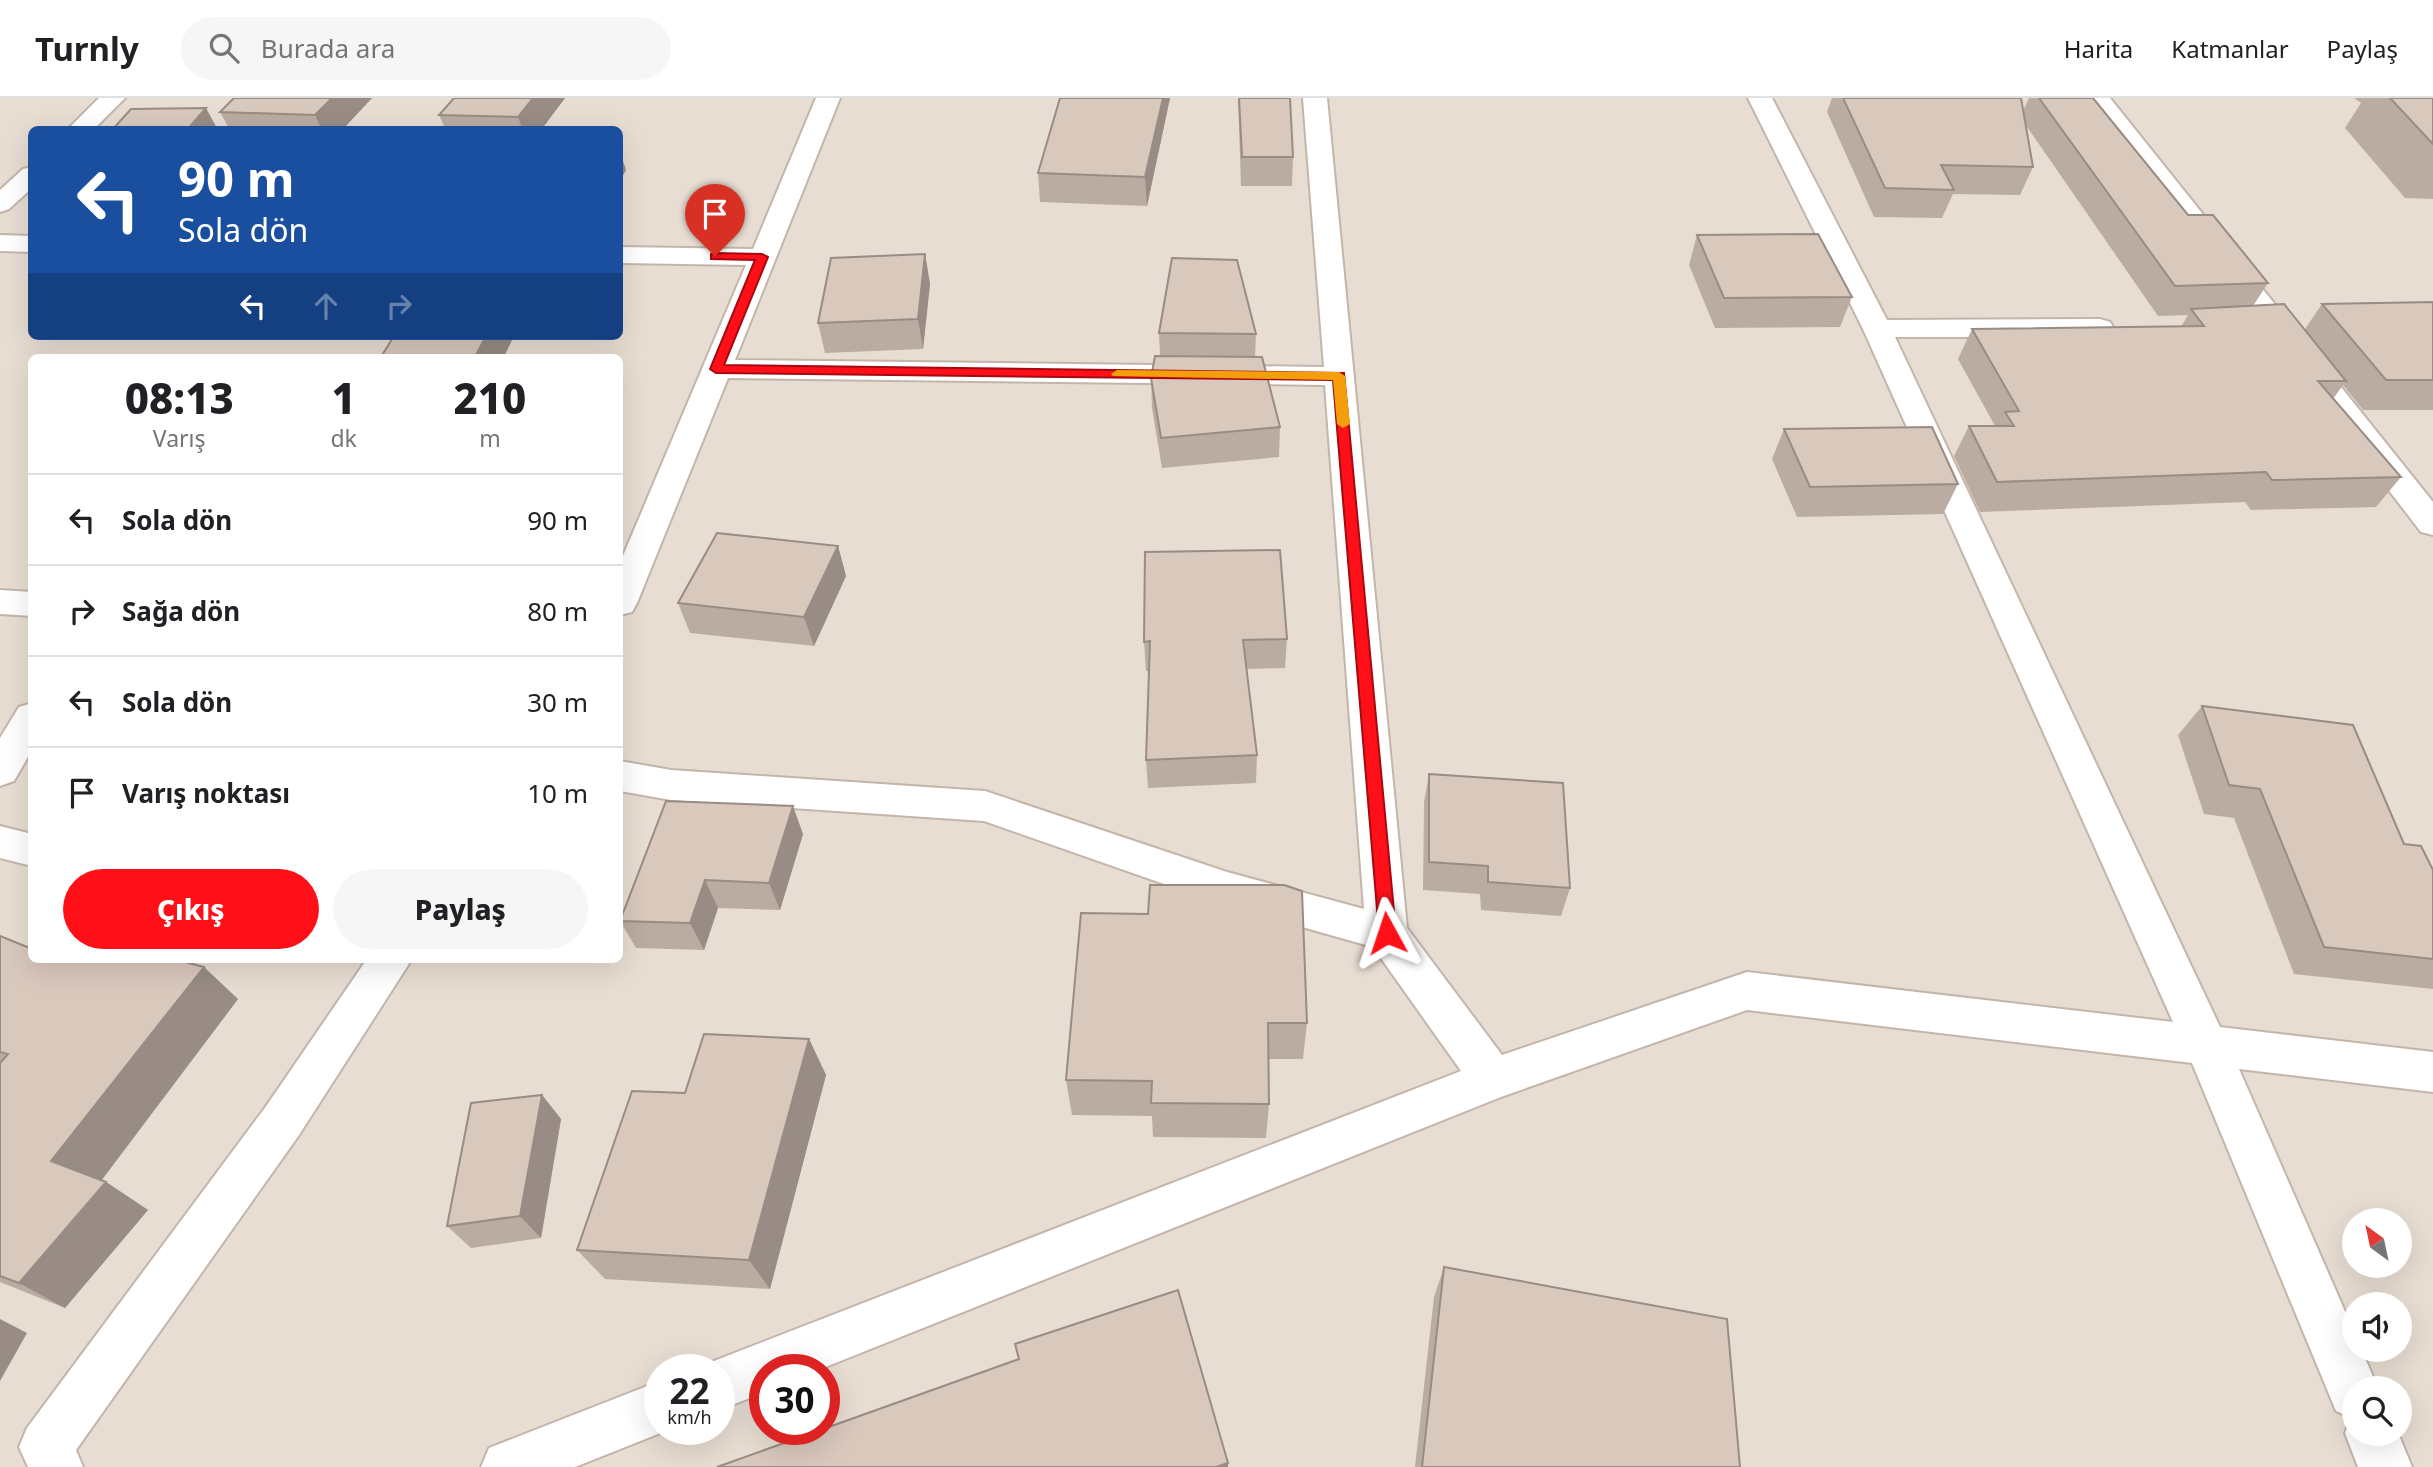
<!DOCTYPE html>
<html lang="tr">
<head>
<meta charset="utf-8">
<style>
  :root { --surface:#fff; --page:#f6f6f6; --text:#202124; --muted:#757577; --line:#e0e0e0; --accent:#ff1019 }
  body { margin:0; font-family:"Noto Sans",sans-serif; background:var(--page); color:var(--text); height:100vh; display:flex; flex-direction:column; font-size:26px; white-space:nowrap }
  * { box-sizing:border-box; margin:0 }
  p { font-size:23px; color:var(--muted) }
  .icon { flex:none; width:38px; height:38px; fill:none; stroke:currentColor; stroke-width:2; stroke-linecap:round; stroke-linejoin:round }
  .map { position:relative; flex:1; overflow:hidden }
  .drawer { position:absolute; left:28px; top:256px; width:595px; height:609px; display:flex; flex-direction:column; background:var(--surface); border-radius:10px; box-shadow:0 7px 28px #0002 }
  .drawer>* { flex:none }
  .banner { position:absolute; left:28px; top:28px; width:595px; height:214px; border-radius:10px; box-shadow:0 7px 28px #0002; background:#1a4fa0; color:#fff; overflow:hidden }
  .needle { width:46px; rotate:327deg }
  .tools { position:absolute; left:2342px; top:1110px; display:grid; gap:14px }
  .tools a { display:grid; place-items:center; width:70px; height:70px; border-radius:50%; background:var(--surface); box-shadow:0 7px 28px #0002; font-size:35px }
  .speed { position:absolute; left:644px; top:1256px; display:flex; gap:14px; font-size:35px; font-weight:700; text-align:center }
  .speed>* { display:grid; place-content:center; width:91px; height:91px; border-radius:50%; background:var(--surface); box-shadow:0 7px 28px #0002; line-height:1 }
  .speed small { font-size:18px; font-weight:400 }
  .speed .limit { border:10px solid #d22; background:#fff; color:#111 }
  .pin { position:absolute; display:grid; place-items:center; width:60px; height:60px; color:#fff; margin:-72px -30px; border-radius:50% 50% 50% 0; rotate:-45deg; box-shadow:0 0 7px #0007 }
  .pin .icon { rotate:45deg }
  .me { position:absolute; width:77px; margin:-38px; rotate:355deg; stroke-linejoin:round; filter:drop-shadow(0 0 5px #0008) }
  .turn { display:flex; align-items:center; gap:24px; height:147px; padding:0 35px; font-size:32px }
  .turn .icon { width:91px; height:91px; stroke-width:2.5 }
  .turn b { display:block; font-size:49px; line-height:60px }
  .lanes { display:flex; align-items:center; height:66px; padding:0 35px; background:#0003; justify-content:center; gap:35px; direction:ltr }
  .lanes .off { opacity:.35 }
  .eta { display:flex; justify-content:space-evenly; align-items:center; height:119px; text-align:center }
  .eta b { font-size:42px; font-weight:800; line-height:49px }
  .button { display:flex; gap:14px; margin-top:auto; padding:14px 35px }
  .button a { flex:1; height:80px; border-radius:42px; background:var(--accent); color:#fff; font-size:28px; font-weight:800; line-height:80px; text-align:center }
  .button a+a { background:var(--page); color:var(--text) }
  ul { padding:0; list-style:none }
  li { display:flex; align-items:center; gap:21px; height:91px; padding:0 35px; border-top:2px solid var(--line) }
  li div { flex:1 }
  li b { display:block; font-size:26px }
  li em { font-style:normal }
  header { display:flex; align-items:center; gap:42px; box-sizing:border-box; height:98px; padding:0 35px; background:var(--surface); border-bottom:2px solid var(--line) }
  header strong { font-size:33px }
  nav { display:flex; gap:38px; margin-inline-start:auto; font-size:24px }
  .search { width:490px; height:63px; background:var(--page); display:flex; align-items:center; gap:18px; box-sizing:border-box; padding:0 24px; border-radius:38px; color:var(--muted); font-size:26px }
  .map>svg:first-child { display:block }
  .residential { fill:#e8ddd2; fill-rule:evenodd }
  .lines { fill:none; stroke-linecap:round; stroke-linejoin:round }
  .minor-casing { stroke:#c3b5aa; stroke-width:4 }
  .minor { fill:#fff; fill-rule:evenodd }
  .wall { fill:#bbaca2 }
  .shaded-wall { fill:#988c84 }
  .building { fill:#d9c8bc; stroke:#988c84; stroke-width:2 }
  .route { fill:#ff1019; stroke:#a60a10; stroke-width:2 }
  .slow { fill:#f59e0b }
</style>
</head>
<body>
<header>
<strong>Turnly</strong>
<div class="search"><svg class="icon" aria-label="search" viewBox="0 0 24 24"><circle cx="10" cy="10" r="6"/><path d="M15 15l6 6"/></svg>Burada ara</div>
<nav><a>Harita</a><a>Katmanlar</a><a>Paylaş</a></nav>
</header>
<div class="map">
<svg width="2433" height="1369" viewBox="0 0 2433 1369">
  <rect width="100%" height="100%" fill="#f4ece5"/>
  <!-- residential -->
  <path class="residential" d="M0 0H2433V1369H0ZM32 32H620V238H32ZM32 259H620V861H32ZM2354 1122H2399V1167H2354ZM2354 1206H2399V1251H2354ZM660 1272H719V1332H660ZM765 1272H824V1332H765ZM2354 1290H2399V1335H2354Z"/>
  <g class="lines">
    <defs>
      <path id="minor" d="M99 0H125L93 32H67Z
        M816 0H840L735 262 1324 269 1303 0H1327L1407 830 1502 957 1747 874 2173 924 1863 231 1748 0H1772L1887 222 2100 221 2110 224 2114 230 2110 236 2100 239H1895L2220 929 2433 954V994L2239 971 2354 1234V1251H2361L2378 1290H2354V1335H2398L2412 1369H2358L2345 1335 2351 1320 2336 1313 2192 965 1747 912 1501 999 818 1272H765V1294L719 1312V1272H699L701 1268 1461 973 1373 849 1227 808 984 723 671 702 620 693V663L671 672 985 693 1227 774 1364 811 1325 287 728 280 637 505 632 514 620 517V465L746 167 620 165V149L753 151Z
        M2086 0H2110L2433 404V437L2421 434Z
        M32 69V90L9 111 0 114V92L23 71Z
        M0 137 32 138V154L0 153Z
        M0 492 32 494V518L0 516Z
        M32 605V652L14 683 0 688V640L19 609Z
        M0 728 32 736V768L0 760Z
        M367 861H412L299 1037 76 1352 83 1369H28L19 1349 27 1330 267 1007Z
        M660 1283V1332H668L575 1369H481L489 1350Z"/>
    </defs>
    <!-- minor casing -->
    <use href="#minor" class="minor-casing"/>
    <!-- minor -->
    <use href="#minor" class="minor"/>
  </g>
  <!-- wall -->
  <path class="wall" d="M372 0 342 32H230L220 14Z
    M454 0H565L541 32H446L439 17Z
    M1060 0H1170L1147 108 1040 104 1038 75Z
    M1238 0H1290L1293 59 1292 88H1241Z
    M1832 0H2021L2023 13 2029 0H2093L2188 117 2268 185 2253 208 2305 231 2322 206 2433 204V312H2363L2343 287 2333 301 2401 379 2376 409 2251 412 2245 404 1980 414 1954 358 1969 328H1995L1958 261 1972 231 2181 229 2188 217 2158 218 2025 26 2033 69 2020 97 1953 96 1942 120 1874 119 1827 14Z
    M2354 0H2433V101L2405 100 2345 30 2361 5Z
    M1697 137 1852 199 1840 229 1715 230 1689 167Z
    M925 156 930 186 923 251 825 255 818 225Z
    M1159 235 1256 236 1255 259 1280 329 1279 359 1162 370 1152 310 1151 280 1160 258Z
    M1784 331 1958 386 1943 416 1797 419 1772 361Z
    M838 448 846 478 814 548 690 535 678 505Z
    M1287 541 1285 570 1246 571 1257 657 1256 685 1148 690 1146 662 1149 573H1146L1144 544Z
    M2202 608 2404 746 2433 772V891L2294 876 2234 720 2204 716 2178 637Z
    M1429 676 1570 790 1561 818 1481 812 1480 796 1423 792 1424 704Z
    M803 736 780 812 718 810 704 852 636 850 620 823Z
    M1081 815 1307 925 1303 961H1268L1269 1006 1266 1040 1153 1039 1152 1018 1072 1017 1066 982Z
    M0 838 32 861 238 901 102 1082 106 1084 148 1112 65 1210 0 1184Z
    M809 941 826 977 770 1191 605 1181 577 1152 685 995Z
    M542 997 561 1021 541 1140 471 1150 447 1128Z
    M1444 1169 1740 1369H1415L1434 1199Z"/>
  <!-- shaded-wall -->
  <path class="shaded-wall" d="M332 0H372L342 32H322L315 17Z
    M533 0H565L541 32H523L518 19Z
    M1163 0H1170L1147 108 1145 79Z
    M206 10 218 32H187Z
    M620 54 626 72 620 83Z
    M925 156 930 186 923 251 918 221Z
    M486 238H526L513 240 504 259H475Z
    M838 448 846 478 814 548 804 519Z
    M793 708 803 736 780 812 769 785Z
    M705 782 718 810 704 852 690 825Z
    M204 869 238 901 94 1092 51 1063Z
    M809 941 826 977 770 1191 749 1162Z
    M542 997 561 1021 541 1140 520 1118Z
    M106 1084 148 1112 65 1210 19 1185Z
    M0 1221 27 1235 0 1283Z
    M1228 1365V1369H1216Z"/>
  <!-- building -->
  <path class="building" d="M234 0H332L315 17 220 14Z
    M454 0H533L518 19 439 17Z
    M1060 0H1163L1145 79 1038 75Z
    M1239 0H1290L1293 59H1242Z
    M1843 0H2021L2033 69 1941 67 1954 92 1885 90Z
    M2039 0H2093L2188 117H2213L2268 185 2175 188Z
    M2390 0H2433V46Z
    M206 10 187 32H112L131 11Z
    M1818 136 1852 199 1724 200 1697 137Z
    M925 156 918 221 818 225 831 160Z
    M1172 160 1237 162 1256 236 1159 235Z
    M2433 204V282H2386L2322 206Z
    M2284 206 2346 283H2318L2401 379 2272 382 2266 374 1997 384 1969 328H2014L2005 314 2019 313 1972 231 2204 228 2191 211Z
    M394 238H486L475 259H381Z
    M1155 258 1262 259 1280 329 1161 340 1151 280Z
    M1932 329 1958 386 1810 389 1784 331Z
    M717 435 838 448 804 519 678 505Z
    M1280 452 1287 541 1243 542 1257 657 1146 662 1150 543 1144 544 1145 454Z
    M2202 608 2353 627 2404 746 2421 748 2433 772V861L2324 849 2260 691 2229 687Z
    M1429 676 1563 685 1570 790 1488 784V768L1429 764Z
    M666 703 793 708 769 785 705 782 690 825 620 823Z
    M1150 787H1284L1302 793 1307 925H1268L1269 1006 1151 1005 1152 983 1066 982 1081 815 1148 816Z
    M0 838 32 851V861H174L204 869 51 1063 106 1084 19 1185 0 1178V965L8 956 0 954Z
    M704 936 809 941 749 1162 577 1152 632 993 685 995Z
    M542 997 520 1118 447 1128 471 1005Z
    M1444 1169 1727 1221 1740 1369H1422Z
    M1178 1192 1228 1365 1216 1369H717L1019 1261 1015 1246Z"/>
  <!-- route -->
  <path class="route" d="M715 155 762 156 768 159 724 267 1344 275 1396 835 1393 840 1387 843 1381 840 1379 835 1333 282 716 275 710 271 755 162 711 161V156Z"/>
  <!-- slow -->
  <path class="slow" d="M1117 272 1339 274 1345 278 1350 326 1343 330 1337 326 1333 282 1113 278 1111 276Z"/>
</svg>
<div class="tools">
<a><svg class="needle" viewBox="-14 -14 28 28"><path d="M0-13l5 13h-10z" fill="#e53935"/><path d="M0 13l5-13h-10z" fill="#757577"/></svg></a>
<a><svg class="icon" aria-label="sound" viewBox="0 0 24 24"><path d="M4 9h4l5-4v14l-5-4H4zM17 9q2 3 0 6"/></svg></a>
<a><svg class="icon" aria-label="search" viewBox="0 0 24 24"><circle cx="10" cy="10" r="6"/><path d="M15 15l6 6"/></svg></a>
</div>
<div class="speed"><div>22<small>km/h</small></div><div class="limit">30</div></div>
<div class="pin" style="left:715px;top:158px;background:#d93025"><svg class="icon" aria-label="arrive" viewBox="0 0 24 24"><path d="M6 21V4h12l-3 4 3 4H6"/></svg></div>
<svg class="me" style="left:1387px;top:835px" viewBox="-20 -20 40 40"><path d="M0-17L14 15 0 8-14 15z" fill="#ff1019" stroke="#fff" stroke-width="4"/></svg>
<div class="banner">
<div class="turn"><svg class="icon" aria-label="left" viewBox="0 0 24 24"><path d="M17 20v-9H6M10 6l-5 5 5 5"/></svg><div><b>90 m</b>Sola dön</div></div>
<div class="lanes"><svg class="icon" aria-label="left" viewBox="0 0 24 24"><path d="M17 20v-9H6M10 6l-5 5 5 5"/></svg><svg class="icon off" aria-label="ahead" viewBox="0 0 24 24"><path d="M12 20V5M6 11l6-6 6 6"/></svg><svg class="icon off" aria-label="right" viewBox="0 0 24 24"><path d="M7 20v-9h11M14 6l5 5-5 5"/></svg></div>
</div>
<section class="drawer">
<div class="eta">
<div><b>08:13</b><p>Varış</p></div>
<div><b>1</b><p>dk</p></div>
<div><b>210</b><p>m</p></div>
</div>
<ul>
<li><svg class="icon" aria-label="left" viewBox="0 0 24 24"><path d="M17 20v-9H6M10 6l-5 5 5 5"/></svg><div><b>Sola dön</b></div><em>90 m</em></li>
<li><svg class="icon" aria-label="right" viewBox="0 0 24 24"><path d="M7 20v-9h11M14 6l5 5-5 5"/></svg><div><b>Sağa dön</b></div><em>80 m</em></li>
<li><svg class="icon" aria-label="left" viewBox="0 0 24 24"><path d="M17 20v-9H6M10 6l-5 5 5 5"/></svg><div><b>Sola dön</b></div><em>30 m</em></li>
<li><svg class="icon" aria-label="arrive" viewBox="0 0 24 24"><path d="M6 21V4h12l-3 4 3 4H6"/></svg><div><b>Varış noktası</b></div><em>10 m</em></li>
</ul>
<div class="button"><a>Çıkış</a><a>Paylaş</a></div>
</section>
</div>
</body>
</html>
